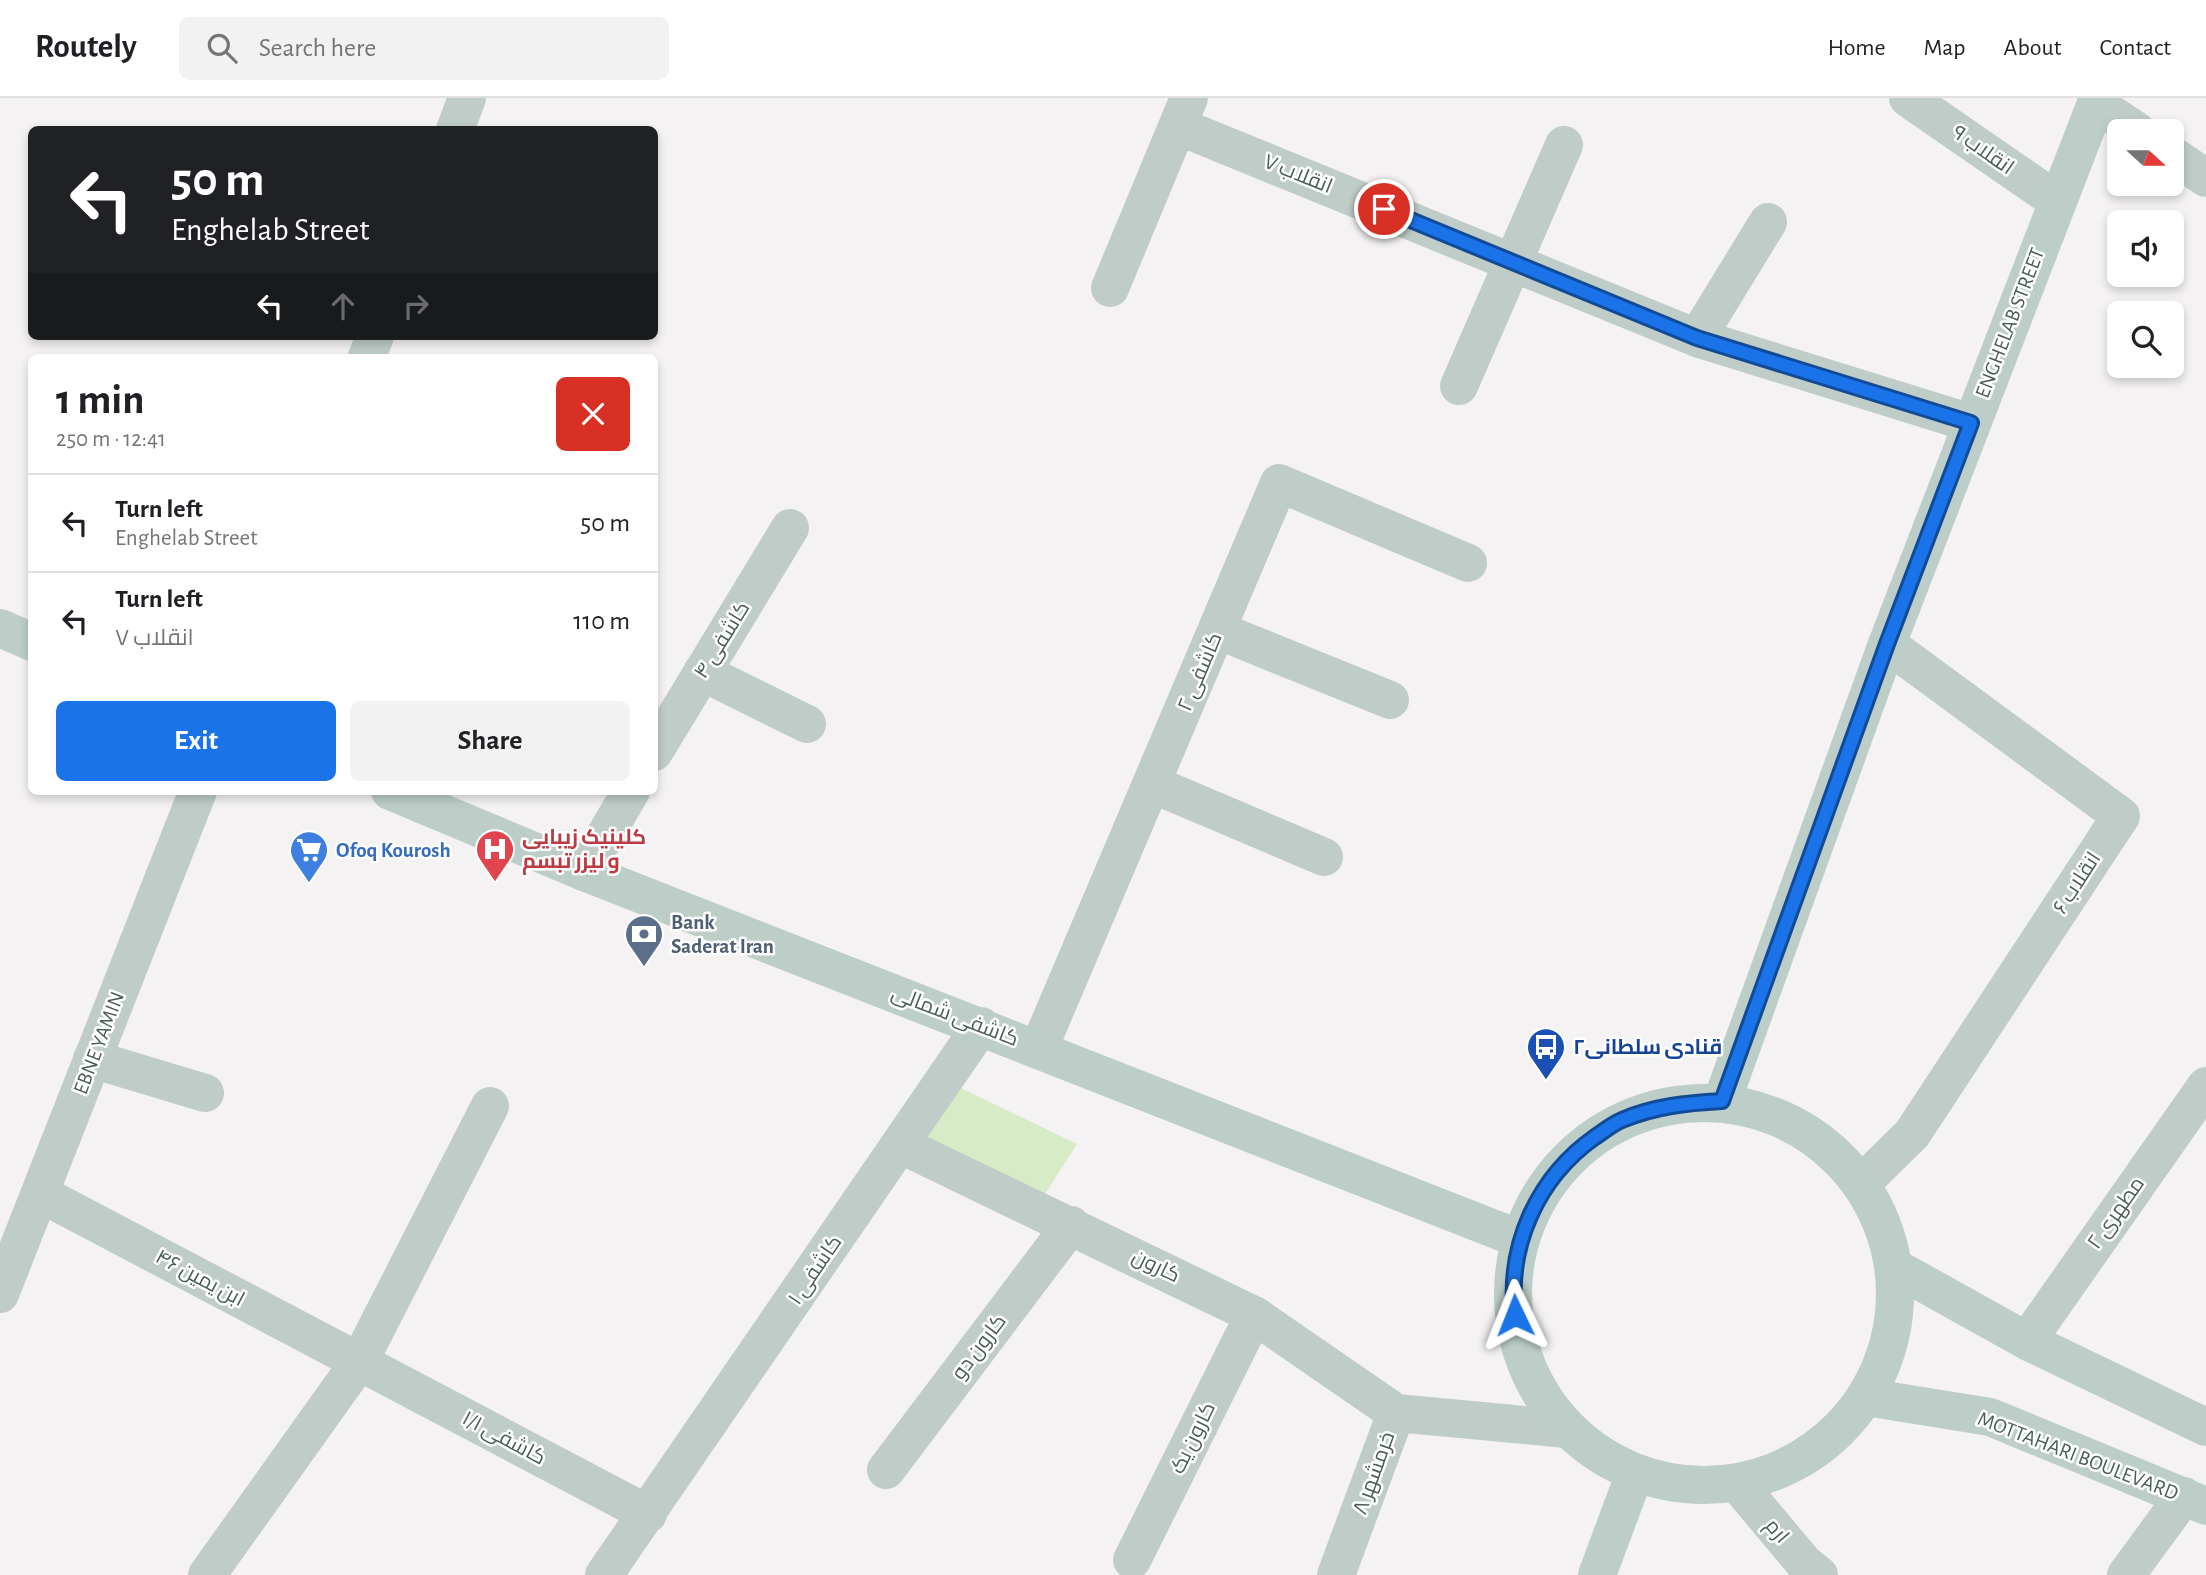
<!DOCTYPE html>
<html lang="en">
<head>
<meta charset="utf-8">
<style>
  :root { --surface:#fff; --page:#f2f2f2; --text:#202124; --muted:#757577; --line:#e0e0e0; --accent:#1a73e8 }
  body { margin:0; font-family:"Alegreya Sans",Cairo,sans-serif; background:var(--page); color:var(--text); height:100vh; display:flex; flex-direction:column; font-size:26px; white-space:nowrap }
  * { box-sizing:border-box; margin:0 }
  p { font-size:23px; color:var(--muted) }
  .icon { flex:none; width:38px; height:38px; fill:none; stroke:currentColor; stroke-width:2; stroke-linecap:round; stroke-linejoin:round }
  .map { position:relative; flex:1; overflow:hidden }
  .panel { position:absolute; left:28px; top:256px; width:630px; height:441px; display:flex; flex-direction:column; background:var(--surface); border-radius:10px; box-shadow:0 4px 10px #0003 }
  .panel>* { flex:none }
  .banner { position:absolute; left:28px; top:28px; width:630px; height:214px; border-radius:10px; box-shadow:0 4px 10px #0003; background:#202124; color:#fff; overflow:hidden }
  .needle { width:46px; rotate:111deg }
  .tools { position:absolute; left:2107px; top:21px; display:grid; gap:14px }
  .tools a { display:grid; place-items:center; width:77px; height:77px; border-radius:10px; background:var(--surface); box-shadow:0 4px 10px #0003; font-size:35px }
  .pin { position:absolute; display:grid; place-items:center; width:60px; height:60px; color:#fff; margin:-30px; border:4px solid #fff; border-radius:50%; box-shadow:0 2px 7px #0007 }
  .me { position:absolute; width:77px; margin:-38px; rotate:358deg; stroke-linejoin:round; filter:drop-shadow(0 0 5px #0008) }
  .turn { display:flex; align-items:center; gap:24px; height:147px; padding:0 28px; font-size:32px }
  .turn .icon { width:91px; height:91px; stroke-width:2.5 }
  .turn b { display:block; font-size:49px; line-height:60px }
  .lanes { display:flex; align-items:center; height:66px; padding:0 28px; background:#0003; justify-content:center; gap:35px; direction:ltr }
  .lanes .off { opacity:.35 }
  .round { display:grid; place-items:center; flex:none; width:74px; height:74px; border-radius:10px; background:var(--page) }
  .headline { display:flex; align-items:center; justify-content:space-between; height:119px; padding:0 28px }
  h1 { font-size:42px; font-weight:600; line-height:52px }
  .action { display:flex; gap:14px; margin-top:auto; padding:14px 28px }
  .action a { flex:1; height:80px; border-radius:10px; background:var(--accent); color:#fff; font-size:28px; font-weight:600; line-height:80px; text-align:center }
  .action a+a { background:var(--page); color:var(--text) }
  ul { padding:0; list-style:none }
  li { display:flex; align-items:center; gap:21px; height:98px; padding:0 28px; border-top:2px solid var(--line) }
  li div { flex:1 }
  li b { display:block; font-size:26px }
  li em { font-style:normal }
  header { display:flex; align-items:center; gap:42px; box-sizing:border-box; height:98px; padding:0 35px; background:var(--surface); border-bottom:2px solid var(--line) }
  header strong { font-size:33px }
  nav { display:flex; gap:38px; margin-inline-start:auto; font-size:24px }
  .search { width:490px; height:63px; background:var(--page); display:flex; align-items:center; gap:18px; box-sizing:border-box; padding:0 24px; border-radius:10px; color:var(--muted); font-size:26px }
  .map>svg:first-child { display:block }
  .green { fill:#d7ecc6 }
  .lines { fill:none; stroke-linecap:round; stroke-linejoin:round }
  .minor { stroke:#bfccc7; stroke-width:38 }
  .tertiary { stroke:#bfccc7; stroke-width:38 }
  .secondary { stroke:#bdcec8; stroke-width:38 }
  .route-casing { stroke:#114b97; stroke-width:18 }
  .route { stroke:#1a73e8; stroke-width:12 }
  .labels { text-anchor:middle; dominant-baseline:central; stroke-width:5; stroke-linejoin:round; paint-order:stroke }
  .street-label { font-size:21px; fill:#4b5d57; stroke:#fff }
  .health-label { font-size:21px; font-weight:bold; fill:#be3a42; stroke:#fff; text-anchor:start }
  .shop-label { font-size:21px; font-weight:bold; fill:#366cbe; stroke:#fff; text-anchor:start }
  .service-label { font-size:21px; font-weight:bold; fill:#4e5e75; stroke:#fff; text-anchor:start }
  .transit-label { font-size:21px; font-weight:bold; fill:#164399; stroke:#fff; text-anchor:start }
</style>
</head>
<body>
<header>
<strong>Routely</strong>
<div class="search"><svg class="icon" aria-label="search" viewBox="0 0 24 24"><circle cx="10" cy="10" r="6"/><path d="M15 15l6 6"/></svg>Search here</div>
<nav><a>Home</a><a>Map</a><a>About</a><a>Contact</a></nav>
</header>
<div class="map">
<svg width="2206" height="1477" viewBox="0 0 2206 1477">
  <rect width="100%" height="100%" fill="#f4f2f3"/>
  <!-- green -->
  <path class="green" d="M961 990 1077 1046 1043 1099 923 1047Z"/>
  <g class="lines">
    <!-- minor -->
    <path class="minor" d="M1908 0 2057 103
      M2096 6 2137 33
      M1178 28 1697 240 1971 325
      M2172 57 2206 80
      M1110 190 1189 0
      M1697 240 1768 124
      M1459 288 1564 47
      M1217 532 1390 602
      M702 574 807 626
      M654 654 790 430
      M1152 686 1324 759
      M584 774 631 693
      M1039 950 1279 385 1468 465
      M92 961 205 995
      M901 1047 1254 1217 1396 1315
      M1862 1085 1912 1036 2121 718 1887 546
      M41 1096 648 1416
      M2027 1243 2206 988
      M886 1372 1071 1127
      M1737 1385 1804 1465 1819 1477
      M1132 1462 1254 1217
      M207 1477 359 1264 490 1008
      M604 1477 981 928
      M1336 1477 1396 1315 1567 1331
      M2126 1477 2184 1398"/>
    <!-- tertiary -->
    <path class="tertiary" d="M455 32 467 0
      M367 259 375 238
      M0 1196 198 693"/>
    <!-- secondary -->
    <path class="secondary" d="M0 530 32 544
      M390 693 584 774 1520 1141
      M1722 1003 1887 546 2098 0
      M1513 1196a191 191 0 1 1 382 0a191 191 0 1 1-382 0Z
      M1894 1169 2027 1243 2206 1329
      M1866 1299 1990 1319 2206 1408
      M1597 1477 1635 1375"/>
  </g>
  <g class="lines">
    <defs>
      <path id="route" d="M1384 111 1697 240 1971 325 1887 546 1722 1003C1687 1005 1655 1008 1622 1022 1612 1026 1603 1034 1595 1039 1537 1080 1507 1148 1515 1217"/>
    </defs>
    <!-- route casing -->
    <use href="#route" class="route-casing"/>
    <!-- route -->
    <use href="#route" class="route"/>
  </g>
  <!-- icons -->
  <defs>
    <symbol id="hospital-pin" viewBox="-11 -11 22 30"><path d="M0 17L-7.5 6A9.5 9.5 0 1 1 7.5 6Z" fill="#e0444e" stroke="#fff"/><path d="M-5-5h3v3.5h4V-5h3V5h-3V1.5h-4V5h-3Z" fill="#fff"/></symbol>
    <symbol id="supermarket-pin" viewBox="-11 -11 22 30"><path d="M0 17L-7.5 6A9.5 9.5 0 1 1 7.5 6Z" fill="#3f7fe0" stroke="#fff"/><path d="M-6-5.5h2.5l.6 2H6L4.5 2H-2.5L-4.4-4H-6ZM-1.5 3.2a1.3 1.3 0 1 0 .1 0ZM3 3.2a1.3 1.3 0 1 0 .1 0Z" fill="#fff"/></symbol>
    <symbol id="bank-pin" viewBox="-11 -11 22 30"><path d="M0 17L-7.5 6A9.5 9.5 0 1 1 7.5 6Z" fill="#5c6f8a" stroke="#fff"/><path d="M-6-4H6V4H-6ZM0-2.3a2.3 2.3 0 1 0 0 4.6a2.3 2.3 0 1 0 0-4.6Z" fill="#fff"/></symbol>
    <symbol id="bus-pin" viewBox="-11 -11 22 30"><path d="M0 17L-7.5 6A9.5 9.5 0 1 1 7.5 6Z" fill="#1a4fb4" stroke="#fff"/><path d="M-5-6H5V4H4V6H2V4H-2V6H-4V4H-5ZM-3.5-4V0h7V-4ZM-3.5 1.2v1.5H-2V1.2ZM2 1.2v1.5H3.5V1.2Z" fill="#fff"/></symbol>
  </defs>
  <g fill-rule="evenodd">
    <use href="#hospital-pin" x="473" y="729" width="44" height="60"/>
    <use href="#supermarket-pin" x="287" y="730" width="44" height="60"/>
    <use href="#bank-pin" x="622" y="814" width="44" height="60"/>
    <use href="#bus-pin" x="1524" y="927" width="44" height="60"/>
  </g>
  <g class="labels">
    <!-- street labels -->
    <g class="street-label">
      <text transform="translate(1983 52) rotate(35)">انقلاب ۹</text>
      <text transform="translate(1298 76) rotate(22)">انقلاب ۷</text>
      <text transform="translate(2010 225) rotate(-69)">ENGHELAB STREET</text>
      <text transform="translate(722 542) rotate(-58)">کاشفی ۴</text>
      <text transform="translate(1200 574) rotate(-67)">کاشفی ۲</text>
      <text transform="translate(2077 785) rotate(-57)">انقلاب ۶</text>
      <text transform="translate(955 918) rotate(21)">کاشفی شمالی</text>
      <text transform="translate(99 945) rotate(-69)">EBNE YAMIN</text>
      <text transform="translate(2116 1115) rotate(-55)">مطهری ۲</text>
      <text transform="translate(1156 1168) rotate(26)">کارون</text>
      <text transform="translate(815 1172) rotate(-56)">کاشفی ۱</text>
      <text transform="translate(200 1180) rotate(28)">ابن یمین ۴۶</text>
      <text transform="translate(979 1249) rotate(-53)">کارون دو</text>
      <text transform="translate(504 1340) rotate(28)">کاشفی ۱/۱</text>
      <text transform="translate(1193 1340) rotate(-64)">کارون یک</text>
      <text transform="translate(2078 1358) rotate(21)">MOTTAHARI BOULEVARD</text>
      <text transform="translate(1374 1375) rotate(-70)">خرمشهر ۸</text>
      <text transform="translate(1777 1433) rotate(50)">ارم</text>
    </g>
    <!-- health labels -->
    <g class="health-label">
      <text x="522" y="739">کلینیک زیبایی<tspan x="522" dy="24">و لیزر تبسم</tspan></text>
    </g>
    <!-- shop labels -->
    <g class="shop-label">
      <text x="336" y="752">Ofoq Kourosh</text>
    </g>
    <!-- service labels -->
    <g class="service-label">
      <text x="671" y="824">Bank<tspan x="671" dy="24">Saderat Iran</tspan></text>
    </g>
    <!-- transit labels -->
    <g class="transit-label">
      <text x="1573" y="949">قنادی سلطانی۲</text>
    </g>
  </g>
</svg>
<div class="tools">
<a><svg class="needle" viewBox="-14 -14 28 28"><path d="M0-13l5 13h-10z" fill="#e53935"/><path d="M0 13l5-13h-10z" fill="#757577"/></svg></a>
<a><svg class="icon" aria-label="sound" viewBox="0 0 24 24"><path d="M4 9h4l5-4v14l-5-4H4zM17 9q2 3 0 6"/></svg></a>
<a><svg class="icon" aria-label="search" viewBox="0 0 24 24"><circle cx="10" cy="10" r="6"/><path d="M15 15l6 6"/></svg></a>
</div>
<div class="pin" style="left:1384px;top:111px;background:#d93025"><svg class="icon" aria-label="arrive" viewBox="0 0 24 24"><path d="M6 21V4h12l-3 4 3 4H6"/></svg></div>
<svg class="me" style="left:1515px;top:1217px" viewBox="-20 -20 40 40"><path d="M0-17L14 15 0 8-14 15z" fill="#1a73e8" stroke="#fff" stroke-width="4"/></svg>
<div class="banner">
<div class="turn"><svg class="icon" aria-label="left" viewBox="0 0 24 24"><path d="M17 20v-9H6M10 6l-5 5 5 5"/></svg><div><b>50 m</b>Enghelab Street</div></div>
<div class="lanes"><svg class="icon" aria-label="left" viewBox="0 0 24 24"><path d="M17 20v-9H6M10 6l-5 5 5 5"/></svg><svg class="icon off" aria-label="ahead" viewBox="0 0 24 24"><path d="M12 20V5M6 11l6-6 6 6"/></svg><svg class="icon off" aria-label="right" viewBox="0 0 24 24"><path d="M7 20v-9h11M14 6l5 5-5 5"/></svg></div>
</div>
<section class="panel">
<div class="headline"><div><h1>1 min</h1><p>250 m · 12:41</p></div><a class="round" style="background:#d93025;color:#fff"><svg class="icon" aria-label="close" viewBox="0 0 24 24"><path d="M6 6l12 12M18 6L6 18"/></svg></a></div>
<ul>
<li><svg class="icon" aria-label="left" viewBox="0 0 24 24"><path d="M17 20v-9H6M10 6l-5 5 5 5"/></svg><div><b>Turn left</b><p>Enghelab Street</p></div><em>50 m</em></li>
<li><svg class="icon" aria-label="left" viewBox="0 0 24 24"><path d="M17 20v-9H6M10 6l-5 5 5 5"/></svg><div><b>Turn left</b><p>انقلاب ۷</p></div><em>110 m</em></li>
</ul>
<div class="action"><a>Exit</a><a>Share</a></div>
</section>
</div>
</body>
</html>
